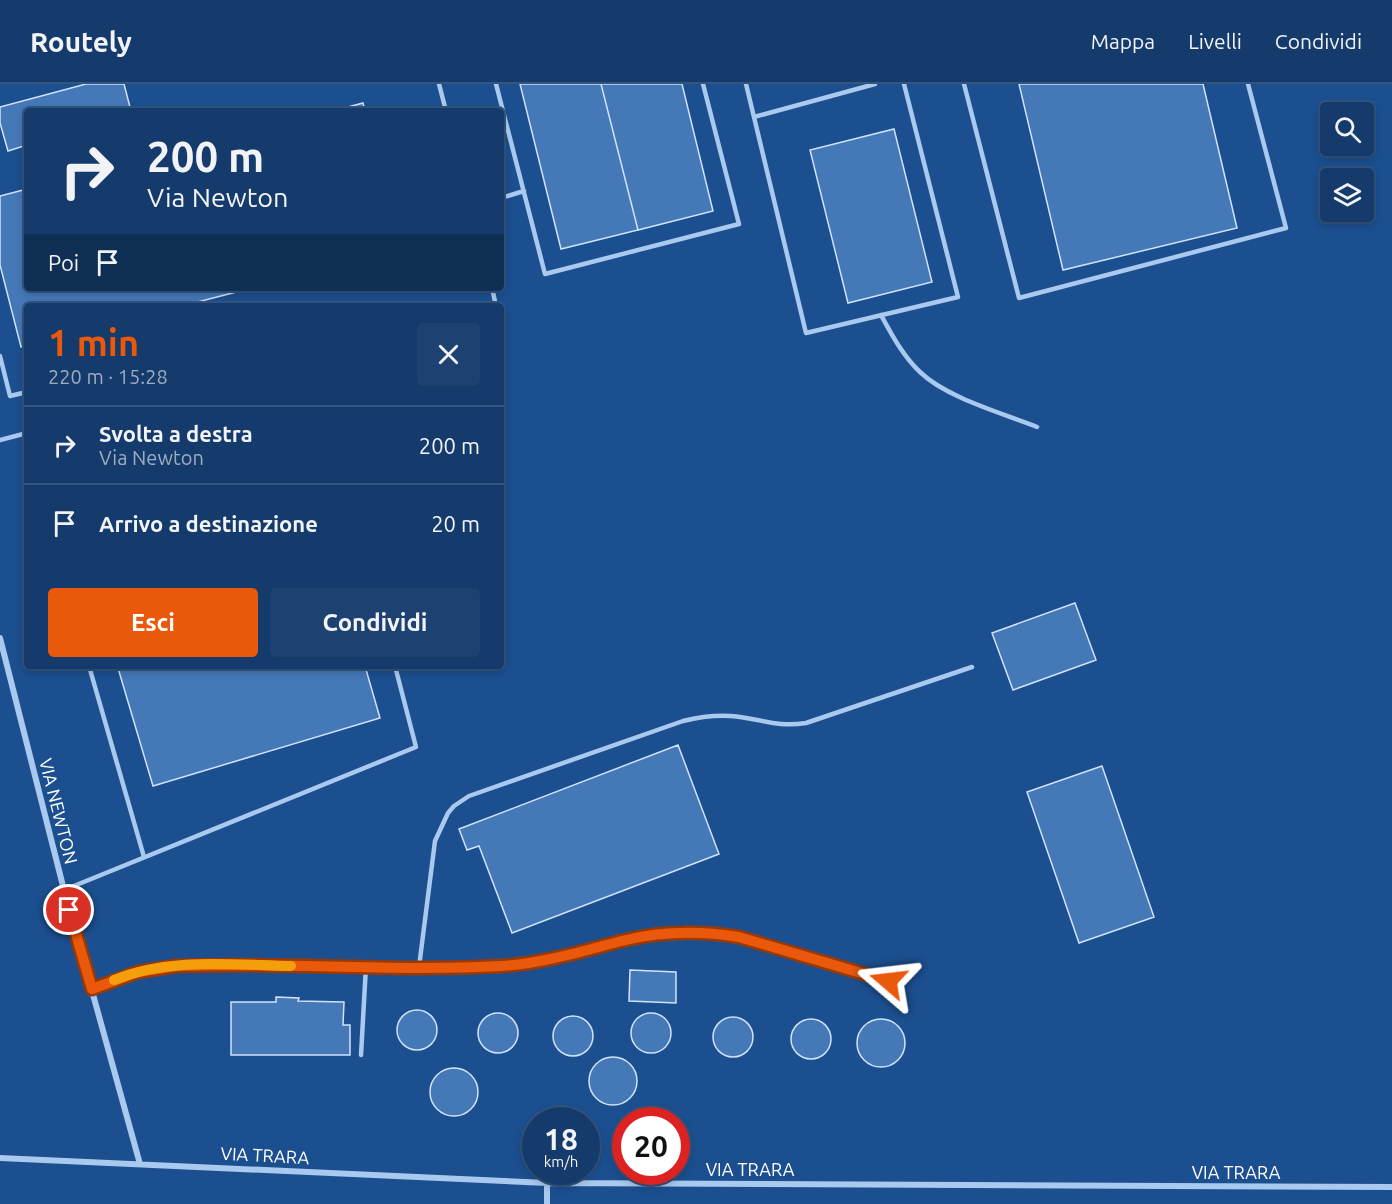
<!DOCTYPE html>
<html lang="it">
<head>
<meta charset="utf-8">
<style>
  :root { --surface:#143b6b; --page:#1d4271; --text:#f1f3f6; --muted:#9dadc1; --line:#33557e; --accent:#ea580c }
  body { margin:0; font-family:Ubuntu,sans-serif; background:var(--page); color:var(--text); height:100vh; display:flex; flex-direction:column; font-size:22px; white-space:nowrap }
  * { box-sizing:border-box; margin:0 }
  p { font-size:20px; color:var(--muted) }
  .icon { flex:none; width:33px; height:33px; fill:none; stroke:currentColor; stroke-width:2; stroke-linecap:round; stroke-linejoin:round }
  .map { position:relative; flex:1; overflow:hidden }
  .sheet { position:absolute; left:24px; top:219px; width:480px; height:366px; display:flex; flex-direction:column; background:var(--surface); border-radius:6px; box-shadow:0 3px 9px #0003,0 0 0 2px var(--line) }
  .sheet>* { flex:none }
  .top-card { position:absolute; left:24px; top:24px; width:480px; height:183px; border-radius:6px; box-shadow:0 3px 9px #0003,0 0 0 2px var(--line); background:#143b6b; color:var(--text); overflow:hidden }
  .fabs { position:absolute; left:1320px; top:18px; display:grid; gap:12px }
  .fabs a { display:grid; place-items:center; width:54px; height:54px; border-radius:6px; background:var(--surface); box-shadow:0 3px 9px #0003,0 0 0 2px var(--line); font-size:30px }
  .speed { position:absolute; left:522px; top:1023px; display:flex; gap:12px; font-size:30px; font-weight:700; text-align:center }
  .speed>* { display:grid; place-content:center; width:78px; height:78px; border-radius:50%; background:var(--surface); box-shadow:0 3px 9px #0003,0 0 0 2px var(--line); line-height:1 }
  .speed small { font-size:15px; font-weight:400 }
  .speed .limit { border:9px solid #d22; background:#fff; color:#111 }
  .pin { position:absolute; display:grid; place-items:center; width:51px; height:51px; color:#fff; margin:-26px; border:3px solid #fff; border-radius:50%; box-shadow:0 2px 6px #0007 }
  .me { position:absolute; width:66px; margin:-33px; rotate:287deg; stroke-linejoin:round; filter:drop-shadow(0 0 4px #0008) }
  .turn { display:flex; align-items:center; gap:21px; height:126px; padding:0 24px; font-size:27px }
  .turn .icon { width:78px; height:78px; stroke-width:2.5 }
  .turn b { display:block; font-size:42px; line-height:51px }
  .then { display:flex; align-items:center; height:57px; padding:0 24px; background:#0003; gap:12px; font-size:22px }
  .round { display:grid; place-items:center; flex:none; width:63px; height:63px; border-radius:6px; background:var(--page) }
  .headline { display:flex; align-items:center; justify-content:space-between; height:102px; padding:0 24px }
  h1 { font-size:36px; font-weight:700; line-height:45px; color:var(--accent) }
  .button { display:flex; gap:12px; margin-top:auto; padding:12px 24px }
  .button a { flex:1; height:69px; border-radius:6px; background:var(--accent); color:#fff; font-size:24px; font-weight:700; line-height:69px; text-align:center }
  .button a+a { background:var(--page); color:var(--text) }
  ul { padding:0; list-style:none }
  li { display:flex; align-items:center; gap:18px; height:78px; padding:0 24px; border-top:2px solid var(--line) }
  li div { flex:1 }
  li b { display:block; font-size:22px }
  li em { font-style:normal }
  header { display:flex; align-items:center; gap:36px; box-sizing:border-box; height:84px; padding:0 30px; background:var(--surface); border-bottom:2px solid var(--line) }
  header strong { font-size:28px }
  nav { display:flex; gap:33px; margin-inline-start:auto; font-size:21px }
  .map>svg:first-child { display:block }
  .building { fill:#4478b7; stroke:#cfe3fa; stroke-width:1.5 }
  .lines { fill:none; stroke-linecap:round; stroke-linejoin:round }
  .service { stroke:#a9c9ee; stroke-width:4.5 }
  .minor { stroke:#a9c9ee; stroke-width:6 }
  .route-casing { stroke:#983908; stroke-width:15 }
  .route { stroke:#ea580c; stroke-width:10 }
  .slow { stroke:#f59e0b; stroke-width:10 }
  .labels { text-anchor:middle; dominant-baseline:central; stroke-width:6; stroke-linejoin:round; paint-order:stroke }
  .street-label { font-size:18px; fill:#fff; stroke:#1b4f8f }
</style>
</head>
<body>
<header>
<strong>Routely</strong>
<nav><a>Mappa</a><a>Livelli</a><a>Condividi</a></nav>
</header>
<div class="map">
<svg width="1392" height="1120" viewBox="0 0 1392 1120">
  <rect width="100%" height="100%" fill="#1b4f8f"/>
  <!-- building -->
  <path class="building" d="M86 0H124L131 27H27V61L8 67 0 39V23Z
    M520 0H601L638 146 561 165Z
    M601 0H682L713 127 638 146Z
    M1019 0H1203L1237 144 1063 186Z
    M363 19 365 27H333Z
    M894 45 932 198 848 219 810 66Z
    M27 105V204H252L182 222H27V262L21 263 0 181V112Z
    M1075 519 1096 576 1013 606 992 549Z
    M126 582H365L380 634 153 702 118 584Z
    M678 661 719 770 512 849 479 762 467 766 459 745Z
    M1102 682 1154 833 1079 859 1027 708Z
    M630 886 676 888V919L629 917Z
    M276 913 299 914 298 917 344 918 343 941H350V971H231V918H276Z
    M397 946a20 20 0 1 1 40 0a20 20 0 1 1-40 0Z
    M631 949a20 20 0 1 1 40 0a20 20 0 1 1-40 0Z
    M478 949a20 20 0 1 1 40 0a20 20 0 1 1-40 0Z
    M553 952a20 20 0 1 1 40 0a20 20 0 1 1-40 0Z
    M713 953a20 20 0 1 1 40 0a20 20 0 1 1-40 0Z
    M857 959a24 24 0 1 1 48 0a24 24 0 1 1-48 0Z
    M791 955a20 20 0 1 1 40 0a20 20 0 1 1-40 0Z
    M589 997a24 24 0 1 1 48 0a24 24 0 1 1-48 0Z
    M430 1008a24 24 0 1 1 48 0a24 24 0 1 1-48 0Z"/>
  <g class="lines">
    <!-- service -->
    <path class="service" d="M439 0 446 27
      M496 0 545 190 739 140 703 0
      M746 0 806 249 958 213 904 0
      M964 0 1019 214 1286 144 1248 0
      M754 33 875 0
      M501 114 524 107
      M492 204 496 222
      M881 231C892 251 903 272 920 288 947 314 1002 329 1037 343
      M0 272 10 312 27 308
      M0 356 27 349
      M89 582 144 773
      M64 806 416 663 395 582
      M419 883 435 757 448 729 454 722 469 712 683 637C699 633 715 631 731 632 759 634 776 644 806 639L972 583
      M92 905 138 888 176 882C283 878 391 886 498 882 527 881 556 876 583 868 605 862 627 855 649 852 735 840 808 873 888 897
      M361 971 366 882"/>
    <!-- minor -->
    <path class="minor" d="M0 554 64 806 140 1080
      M0 1074 547 1099 1392 1103
      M547 1120V1099"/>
  </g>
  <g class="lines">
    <defs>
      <path id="route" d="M69 826 92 905 138 888 176 882C284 878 394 888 502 882 546 879 585 866 626 856 663 847 702 847 739 853L888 897"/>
    </defs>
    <!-- route casing -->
    <use href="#route" class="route-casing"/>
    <!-- route -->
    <use href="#route" class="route"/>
    <!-- slow -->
    <path class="slow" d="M114 896C170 873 233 881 291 882"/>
  </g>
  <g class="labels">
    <!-- street labels -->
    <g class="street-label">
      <text transform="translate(59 727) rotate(76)">VIA NEWTON</text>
      <text transform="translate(265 1071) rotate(3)">VIA TRARA</text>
      <text x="750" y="1085">VIA TRARA</text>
      <text x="1236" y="1088">VIA TRARA</text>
    </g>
  </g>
</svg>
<div class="fabs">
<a><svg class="icon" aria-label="search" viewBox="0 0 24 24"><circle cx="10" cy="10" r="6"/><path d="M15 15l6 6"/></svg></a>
<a><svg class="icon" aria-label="layers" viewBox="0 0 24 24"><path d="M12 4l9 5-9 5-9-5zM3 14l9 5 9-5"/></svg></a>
</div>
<div class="speed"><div>18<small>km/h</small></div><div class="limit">20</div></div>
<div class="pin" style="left:69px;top:826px;background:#d93025"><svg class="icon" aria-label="arrive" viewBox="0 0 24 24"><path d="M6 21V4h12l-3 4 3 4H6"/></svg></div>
<svg class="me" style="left:888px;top:897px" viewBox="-20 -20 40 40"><path d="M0-17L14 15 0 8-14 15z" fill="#ea580c" stroke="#fff" stroke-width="4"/></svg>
<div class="top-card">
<div class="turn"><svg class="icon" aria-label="right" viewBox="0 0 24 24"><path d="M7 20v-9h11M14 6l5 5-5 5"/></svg><div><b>200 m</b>Via Newton</div></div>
<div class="then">Poi<svg class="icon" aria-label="arrive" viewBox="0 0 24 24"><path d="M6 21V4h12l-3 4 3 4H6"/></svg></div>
</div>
<section class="sheet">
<div class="headline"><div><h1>1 min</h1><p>220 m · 15:28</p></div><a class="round"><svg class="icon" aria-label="close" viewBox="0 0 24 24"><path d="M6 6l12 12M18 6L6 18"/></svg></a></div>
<ul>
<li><svg class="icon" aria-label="right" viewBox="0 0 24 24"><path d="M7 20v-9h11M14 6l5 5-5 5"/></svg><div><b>Svolta a destra</b><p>Via Newton</p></div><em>200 m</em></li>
<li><svg class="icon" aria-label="arrive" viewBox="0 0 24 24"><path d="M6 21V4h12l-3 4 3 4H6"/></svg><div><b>Arrivo a destinazione</b></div><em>20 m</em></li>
</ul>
<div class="button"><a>Esci</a><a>Condividi</a></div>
</section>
</div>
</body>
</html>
